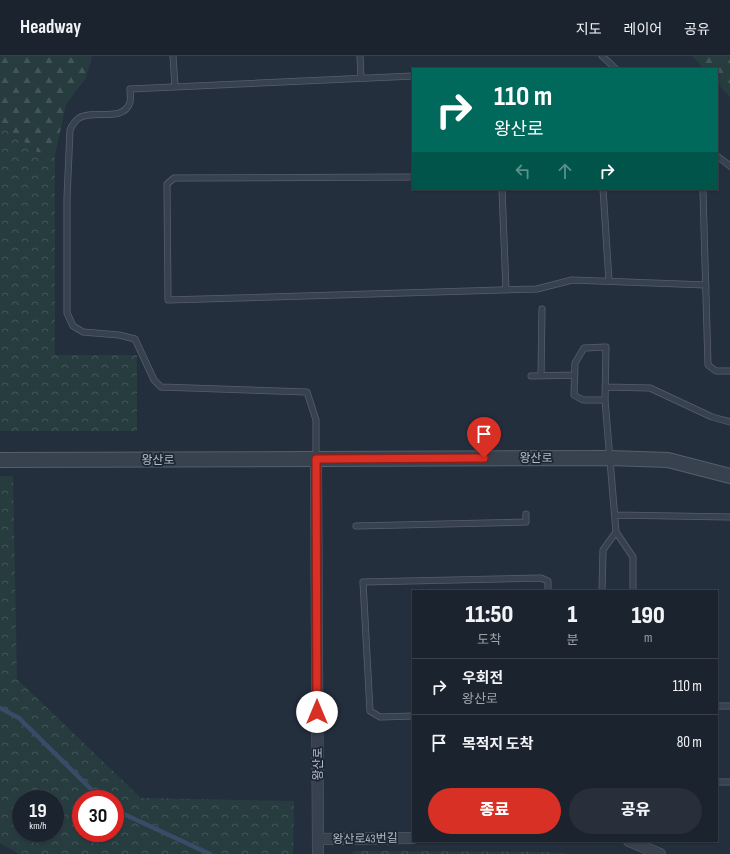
<!DOCTYPE html>
<html lang="ko">
<head>
<meta charset="utf-8">
<style>
  :root { --surface:#1b232e; --page:#282f3a; --text:#f1f3f6; --muted:#a0a4aa; --line:#39404a; --accent:#d93025 }
  body { margin:0; font-family:"Sofia Sans Condensed","Noto Sans KR",sans-serif; background:var(--page); color:var(--text); height:100vh; display:flex; flex-direction:column; font-size:15px; white-space:nowrap }
  * { box-sizing:border-box; margin:0 }
  p { font-size:13px; color:var(--muted) }
  .icon { flex:none; width:22px; height:22px; fill:none; stroke:currentColor; stroke-width:2; stroke-linecap:round; stroke-linejoin:round }
  .map { position:relative; flex:1; overflow:hidden }
  .sheet { position:absolute; left:412px; top:534px; width:306px; height:252px; display:flex; flex-direction:column; background:var(--surface); border-radius:0px; box-shadow:0 1px 3px #0004,0 0 0 1px var(--line) }
  .sheet>* { flex:none }
  .top-card { position:absolute; left:412px; top:12px; width:306px; height:122px; border-radius:0px; box-shadow:0 1px 3px #0004,0 0 0 1px var(--line); background:#00695c; color:#fff; overflow:hidden }
  .speed { position:absolute; left:12px; top:734px; display:flex; gap:8px; font-size:20px; font-weight:700; text-align:center }
  .speed>* { display:grid; place-content:center; width:52px; height:52px; border-radius:50%; background:var(--surface); box-shadow:0 1px 3px #0004,0 0 0 1px var(--line); line-height:1 }
  .speed small { font-size:10px; font-weight:400 }
  .speed .limit { border:6px solid #d22; background:#fff; color:#111 }
  .pin { position:absolute; display:grid; place-items:center; width:34px; height:34px; color:#fff; margin:-41px -17px; border-radius:50% 50% 50% 0; rotate:-45deg; box-shadow:0 0 4px #0007 }
  .pin .icon { rotate:45deg }
  .me { position:absolute; width:44px; margin:-22px; rotate:0deg; stroke-linejoin:round; filter:drop-shadow(0 0 3px #0008) }
  .turn { display:flex; align-items:center; gap:14px; height:84px; padding:0 16px; font-size:18px }
  .turn .icon { width:52px; height:52px; stroke-width:2.5 }
  .turn b { display:block; font-size:28px; line-height:34px }
  .lanes { display:flex; align-items:center; height:38px; padding:0 16px; background:#0003; justify-content:center; gap:20px; direction:ltr }
  .lanes .off { opacity:.35 }
  .eta { display:flex; justify-content:space-evenly; align-items:center; height:68px; text-align:center }
  .eta b { font-size:24px; font-weight:800; line-height:28px }
  .action { display:flex; gap:8px; margin-top:auto; padding:8px 16px }
  .action a { flex:1; height:46px; border-radius:24px; background:var(--accent); color:#fff; font-size:16px; font-weight:800; line-height:46px; text-align:center }
  .action a+a { background:var(--page); color:var(--text) }
  ul { padding:0; list-style:none }
  li { display:flex; align-items:center; gap:12px; height:56px; padding:0 16px; border-top:1px solid var(--line) }
  li div { flex:1 }
  li b { display:block; font-size:15px }
  li em { font-style:normal }
  header { display:flex; align-items:center; gap:24px; box-sizing:border-box; height:56px; padding:0 20px; background:var(--surface); border-bottom:1px solid var(--line) }
  header strong { font-size:19px }
  nav { display:flex; gap:22px; margin-inline-start:auto; font-size:14px }
  .map>svg:first-child { display:block }
  .forest { fill:url(#forest-firs) }
  .park { fill:url(#park-crowns); fill-rule:evenodd }
  .lines { fill:none; stroke-linecap:round; stroke-linejoin:round }
  .stream { stroke:#394c67; stroke-width:4.5 }
  .service-casing { stroke:#565f6c; stroke-width:7 }
  .minor-casing { stroke:#565f6c; stroke-width:12 }
  .tertiary-casing { stroke:#565f6c; stroke-width:16 }
  .service { stroke:#38414e; stroke-width:5.5 }
  .minor { stroke:#38414e; stroke-width:11 }
  .tertiary { stroke:#38414e; stroke-width:14 }
  .route-casing { stroke:#8d1f18; stroke-width:10 }
  .route { stroke:#d93025; stroke-width:7 }
  .labels { text-anchor:middle; dominant-baseline:central; stroke-width:3.5; stroke-linejoin:round; paint-order:stroke }
  .street-label { font-size:12px; fill:#b4bcc9; stroke:#1d2633 }
</style>
</head>
<body>
<header>
<strong>Headway</strong>
<nav><a>지도</a><a>레이어</a><a>공유</a></nav>
</header>
<div class="map">
<svg width="730" height="798" viewBox="0 0 730 798">
  <defs>
    <pattern id="forest-firs" width="22" height="20" patternUnits="userSpaceOnUse"><rect width="22" height="20" fill="#263c3f"/><path d="M5 1l3.5 6h-7zM16 11l3.5 6h-7z" fill="#435659"/></pattern>
    <pattern id="park-crowns" width="20" height="18" patternUnits="userSpaceOnUse"><rect width="20" height="18" fill="#263c3f"/><path d="M2 6a3 3 0 1 1 6 0M12 15a3 3 0 1 1 6 0" fill="none" stroke="#435659"/></pattern>
  </defs>
  <rect width="100%" height="100%" fill="#242f3e"/>
  <!-- forest -->
  <path class="forest" d="M0 0H92L86 22 66 48 55 99 37 96 0 67Z
    M692 0H730V41L717 27V13H704Z"/>
  <!-- park -->
  <path class="park" d="M0 67 37 96 55 99V299H137V375H0Z
    M0 420H13L17 623 141 742 294 745 293 798H19L0 787ZM21 743H55V777H21ZM81 743H115V777H81Z
    M354 795 545 796 571 798H351Z"/>
  <g class="lines">
    <!-- stream -->
    <path class="stream" d="M0 652 19 662 101 743
      M115 754 210 798"/>
    <defs>
      <path id="service" d="M173 0 175 31
        M360 0 361 22
        M602 0 616 13
        M717 100 730 110
        M413 121 174 122 167 128 168 244 537 233 572 224 706 229
        M502 133 506 234
        M603 133 609 225
        M703 136 708 309 716 315H730
        M541 319 542 253
        M531 320 575 319
        M605 331 650 332 712 361 730 366
        M605 344H583L574 339 575 307 584 292 606 291 605 344 616 476 633 501V535
        M316 403V364L307 336 161 331 154 324 135 283 119 279 83 276 73 270 67 257V142L70 74C72 69 75 65 79 62 93 53 124 67 130 46 131 43 130 37 130 33L413 20
        M615 459 730 461
        M356 470 526 466V458
        M602 535 603 494 616 476
        M717 650H730
        M413 660 380 661 370 655 363 526 541 522 548 525V535
        M717 726H730"/>
      <path id="minor" d="M316 403 318 798
        M318 783 413 782
        M629 785 660 798"/>
      <path id="tertiary" d="M0 404 610 402 668 404 730 420"/>
    </defs>
    <!-- service casing -->
    <use href="#service" class="service-casing"/>
    <!-- minor casing -->
    <use href="#minor" class="minor-casing"/>
    <!-- tertiary casing -->
    <use href="#tertiary" class="tertiary-casing"/>
    <!-- service -->
    <use href="#service" class="service"/>
    <!-- minor -->
    <use href="#minor" class="minor"/>
    <!-- tertiary -->
    <use href="#tertiary" class="tertiary"/>
  </g>
  <g class="lines">
    <defs>
      <path id="route" d="M317 656 316 403 484 402"/>
    </defs>
    <!-- route casing -->
    <use href="#route" class="route-casing"/>
    <!-- route -->
    <use href="#route" class="route"/>
  </g>
  <g class="labels">
    <!-- street labels -->
    <g class="street-label">
      <text x="536" y="402">왕산로</text>
      <text x="158" y="404">왕산로</text>
      <text transform="translate(318 708) rotate(-90)">왕산로</text>
      <text transform="translate(365 783) rotate(-1)">왕산로43번길</text>
    </g>
  </g>
</svg>
<div class="speed"><div>19<small>km/h</small></div><div class="limit">30</div></div>
<div class="pin" style="left:484px;top:402px;background:#d93025"><svg class="icon" aria-label="arrive" viewBox="0 0 24 24"><path d="M6 21V4h12l-3 4 3 4H6"/></svg></div>
<svg class="me" style="left:317px;top:656px" viewBox="-20 -20 40 40"><circle r="19" fill="#fff"/><path d="M0-13L10 11 0 6-10 11z" fill="#d93025"/></svg>
<div class="top-card">
<div class="turn"><svg class="icon" aria-label="right" viewBox="0 0 24 24"><path d="M7 20v-9h11M14 6l5 5-5 5"/></svg><div><b>110 m</b>왕산로</div></div>
<div class="lanes"><svg class="icon off" aria-label="left" viewBox="0 0 24 24"><path d="M17 20v-9H6M10 6l-5 5 5 5"/></svg><svg class="icon off" aria-label="ahead" viewBox="0 0 24 24"><path d="M12 20V5M6 11l6-6 6 6"/></svg><svg class="icon" aria-label="right" viewBox="0 0 24 24"><path d="M7 20v-9h11M14 6l5 5-5 5"/></svg></div>
</div>
<section class="sheet">
<div class="eta">
<div><b>11:50</b><p>도착</p></div>
<div><b>1</b><p>분</p></div>
<div><b>190</b><p>m</p></div>
</div>
<ul>
<li><svg class="icon" aria-label="right" viewBox="0 0 24 24"><path d="M7 20v-9h11M14 6l5 5-5 5"/></svg><div><b>우회전</b><p>왕산로</p></div><em>110 m</em></li>
<li><svg class="icon" aria-label="arrive" viewBox="0 0 24 24"><path d="M6 21V4h12l-3 4 3 4H6"/></svg><div><b>목적지 도착</b></div><em>80 m</em></li>
</ul>
<div class="action"><a>종료</a><a>공유</a></div>
</section>
</div>
</body>
</html>
